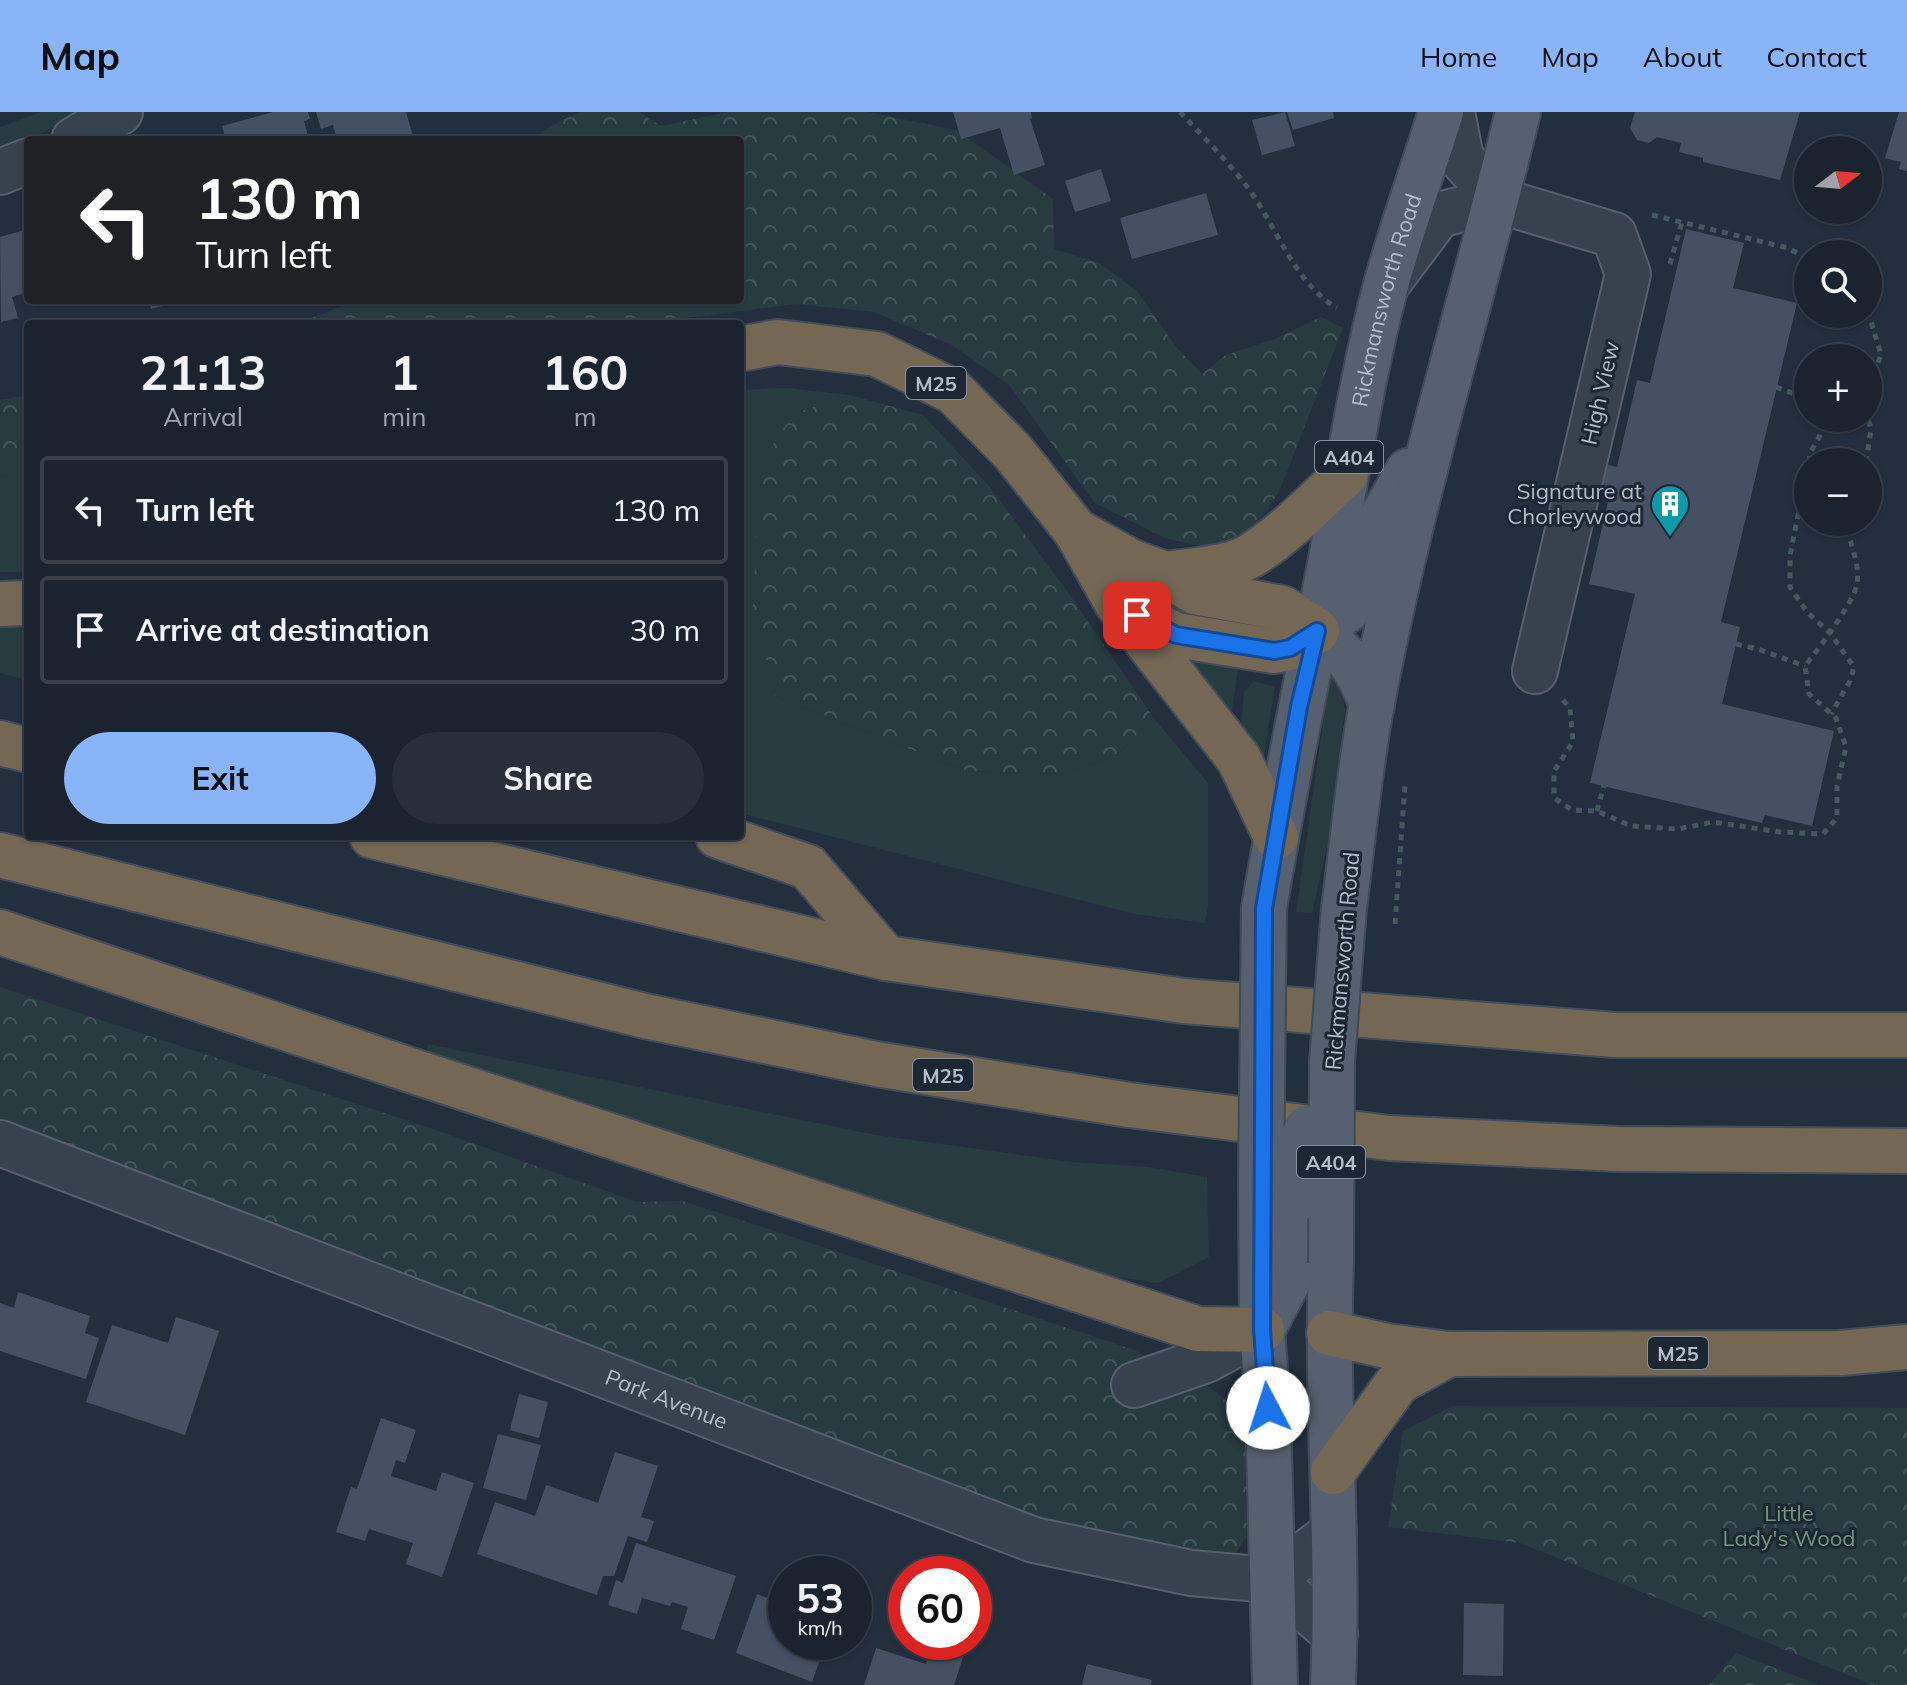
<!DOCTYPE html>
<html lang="en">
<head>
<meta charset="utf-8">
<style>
  :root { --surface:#1b232e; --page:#282f3a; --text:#f1f3f6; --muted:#a0a4aa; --line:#39404a; --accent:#8ab4f8 }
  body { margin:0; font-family:Mulish,sans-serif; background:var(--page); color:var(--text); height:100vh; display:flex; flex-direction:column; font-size:30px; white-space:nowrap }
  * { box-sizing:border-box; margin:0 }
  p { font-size:26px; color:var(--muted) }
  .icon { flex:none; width:44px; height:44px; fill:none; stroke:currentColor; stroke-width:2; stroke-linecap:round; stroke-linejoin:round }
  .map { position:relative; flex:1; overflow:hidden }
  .details { position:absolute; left:24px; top:208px; width:720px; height:520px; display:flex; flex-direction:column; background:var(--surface); border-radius:8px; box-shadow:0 2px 6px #0004,0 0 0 2px var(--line) }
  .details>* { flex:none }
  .top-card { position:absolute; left:24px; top:24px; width:720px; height:168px; border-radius:8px; box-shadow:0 2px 6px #0004,0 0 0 2px var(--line); background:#202124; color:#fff; overflow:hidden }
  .needle { width:52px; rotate:74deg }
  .fabs { position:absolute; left:1794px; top:24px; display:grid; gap:16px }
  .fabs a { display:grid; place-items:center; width:88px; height:88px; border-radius:50%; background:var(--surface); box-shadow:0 2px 6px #0004,0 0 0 2px var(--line); font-size:40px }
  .speed { position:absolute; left:768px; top:1444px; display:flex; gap:16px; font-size:40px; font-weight:700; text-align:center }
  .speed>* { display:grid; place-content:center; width:104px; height:104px; border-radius:50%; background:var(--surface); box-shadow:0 2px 6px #0004,0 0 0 2px var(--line); line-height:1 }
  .speed small { font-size:20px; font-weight:400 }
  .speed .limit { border:12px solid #d22; background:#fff; color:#111 }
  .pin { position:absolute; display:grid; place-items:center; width:68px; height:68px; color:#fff; margin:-34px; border-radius:16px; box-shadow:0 4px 12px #0006 }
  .me { position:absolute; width:88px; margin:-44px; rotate:355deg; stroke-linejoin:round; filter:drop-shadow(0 0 6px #0008) }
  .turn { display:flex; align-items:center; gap:28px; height:168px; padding:0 40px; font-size:36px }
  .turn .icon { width:104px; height:104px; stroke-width:2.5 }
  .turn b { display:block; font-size:56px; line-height:68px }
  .eta { display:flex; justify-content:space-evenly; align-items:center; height:136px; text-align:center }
  .eta b { font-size:48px; font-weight:700; line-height:56px }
  .primary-button { display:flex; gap:16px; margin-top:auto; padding:16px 40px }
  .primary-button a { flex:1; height:92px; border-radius:48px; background:var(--accent); color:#111; font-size:32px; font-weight:700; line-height:92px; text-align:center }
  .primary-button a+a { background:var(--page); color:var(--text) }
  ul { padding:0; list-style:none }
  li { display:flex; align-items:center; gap:24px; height:108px; margin:0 16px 12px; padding:0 24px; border:4px solid var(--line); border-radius:8px }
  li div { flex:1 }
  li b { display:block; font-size:30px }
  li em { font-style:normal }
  header { display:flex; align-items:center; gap:48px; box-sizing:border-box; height:112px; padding:0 40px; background:var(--accent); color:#111 }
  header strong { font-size:38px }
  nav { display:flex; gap:44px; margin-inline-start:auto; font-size:28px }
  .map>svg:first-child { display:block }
  .grass { fill:#263c3f }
  .forest { fill:url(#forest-crowns) }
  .building { fill:#455162 }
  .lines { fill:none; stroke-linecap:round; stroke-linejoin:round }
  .minor-casing { stroke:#565f6c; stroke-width:48 }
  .major-casing { stroke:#414a57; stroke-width:48 }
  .highway-casing { stroke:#434c59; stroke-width:48 }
  .path { stroke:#44595c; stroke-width:5; stroke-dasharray:6 6; stroke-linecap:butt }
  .minor { stroke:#38414e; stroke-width:44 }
  .major { stroke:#56606e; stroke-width:44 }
  .highway { stroke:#746855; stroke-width:44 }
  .major-bridge-casing { stroke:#414a57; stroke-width:48; stroke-linecap:butt }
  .major-bridge { stroke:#56606e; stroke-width:44 }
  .route-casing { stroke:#114b97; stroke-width:20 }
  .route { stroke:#1a73e8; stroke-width:14 }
  .labels { text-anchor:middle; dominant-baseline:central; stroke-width:6; stroke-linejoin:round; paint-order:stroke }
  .shield { fill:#1d2633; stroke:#878f9c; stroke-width:2 }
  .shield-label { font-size:20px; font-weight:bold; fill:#b4bcc9 }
  .street-label { font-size:22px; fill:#b4bcc9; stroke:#1d2633 }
  .poi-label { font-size:22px; fill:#b4bcc9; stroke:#1d2633; text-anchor:end }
  .park-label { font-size:22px; fill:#6b9a76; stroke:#1d2633 }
</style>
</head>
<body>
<header>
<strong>Map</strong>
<nav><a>Home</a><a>Map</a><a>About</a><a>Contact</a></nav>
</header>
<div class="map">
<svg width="1907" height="1573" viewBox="0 0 1907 1573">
  <defs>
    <pattern id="forest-crowns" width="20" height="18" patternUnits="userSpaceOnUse" patternTransform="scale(2)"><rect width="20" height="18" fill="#263c3f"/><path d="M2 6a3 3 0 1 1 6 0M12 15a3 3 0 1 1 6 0" fill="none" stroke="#435659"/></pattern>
  </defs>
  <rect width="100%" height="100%" fill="#242f3e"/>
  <!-- grass -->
  <path class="grass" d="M41 0H83L38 23 0 38V15Z
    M787 276 849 283 793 302 775 584 966 659 1059 662 1116 644 1153 605 1208 671V795L1205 811 1134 802 740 701V278Z
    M28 360V460H0V365Z
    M28 509V568L0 561V510Z
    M1181 545 1238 557 1230 612Z
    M1330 561 1339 575 1345 597 1328 730 1312 801 1296 800Z
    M1254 569 1275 575 1264 644 1260 648 1240 623 1244 580Z
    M428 932 876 1023 1072 1050 1149 1055 1207 1065 1209 1145 1158 1171 1100 1162 424 949Z"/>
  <!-- forest -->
  <path class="forest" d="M581 0H639L661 14 728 0H868L956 18 1053 87 1054 137 1099 151 1137 179 1177 236 1202 262 1226 243 1275 227 1321 205 1343 216 1279 380 1250 421 1215 437 1165 426 1095 391 1009 273 952 233 874 200 796 192 640 212H296L359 188H740V28H529L562 8Z
    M28 283V360L0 365V288Z
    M849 283 923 303 989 374 1067 479 1153 605 1116 644 1059 662 966 659 775 584 753 497 760 353 793 302Z
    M0 875 430 1016 637 1090 683 1089 1134 1238 1204 1272 1244 1301 1247 1424 1228 1452 1039 1418 0 1021Z
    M1453 1294 1907 1296V1573H1873L1520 1431 1388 1415 1403 1319Z
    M1736 1541 1819 1573H1709Z"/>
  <!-- building -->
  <path class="building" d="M273 0H308L310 7 304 9 309 28H226L222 14Z
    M316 0H406L414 28H337L333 13 321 17Z
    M953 0H1031L1032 6 1030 7 1045 53 1014 63 1000 16 961 27Z
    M1285 0 1295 34 1262 43 1252 8Z
    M1287 0H1333L1334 6 1293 18Z
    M1635 0H1800L1780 68 1703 50V46L1679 40 1681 31 1657 25 1649 31 1637 28 1630 16Z
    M1899 0H1907V59L1899 57 1901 50 1885 46Z
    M1101 57 1111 89 1075 100 1065 69Z
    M1206 81 1218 123 1132 147 1120 106Z
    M28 117V180L12 185 18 206 1 210 0 125Z
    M1686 117 1744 131 1733 176 1797 191 1721 510 1740 515 1722 592 1834 619 1812 714 1765 703 1762 711 1590 671 1635 482 1589 472 1610 381 1594 377 1600 351 1617 355 1637 268 1650 271Z
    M148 188H169L170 192 151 197Z
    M18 1180 90 1204 85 1221 99 1226 86 1267 0 1239V1191L14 1196Z
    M176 1205 219 1219 185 1323 86 1290 112 1213 168 1231Z
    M519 1282 548 1290 539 1326 510 1318Z
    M381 1306 416 1318 405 1351 396 1348 391 1364 436 1379 442 1360 474 1371 442 1465 406 1452 413 1431 369 1417 365 1429 336 1420 351 1375 357 1377Z
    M498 1322 541 1333 526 1388 483 1376Z
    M615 1340 658 1354 641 1405 654 1409 647 1430 628 1424 614 1464H603L597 1483 477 1442 495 1390 535 1404 546 1373 598 1391Z
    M636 1431 736 1464 714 1528 681 1517 688 1495 672 1490 670 1494 642 1486 637 1502 608 1493 616 1468 623 1471Z
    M757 1482 786 1493V1530H826L812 1570 736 1541Z
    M1464 1491 1504 1492 1503 1564 1463 1563Z
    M933 1530H948L966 1536 954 1573H864L876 1536 926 1552Z
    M1087 1552 1152 1568 1151 1573H1082Z"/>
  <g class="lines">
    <defs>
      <g id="minor">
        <path d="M1452 0 1461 46 1497 88"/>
        <path d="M74 28 120 0"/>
        <path d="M0 60 28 49"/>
        <path d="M1497 88 1614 123 1628 162 1535 559"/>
        <path d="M1387 172 1439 103 1497 88"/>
        <path id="s1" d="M0 1031 1034 1428 1191 1461 1271 1468 1334 1420"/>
        <path d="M1134 1273 1206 1248 1262 1218"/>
        <path d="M1271 1468 1335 1522"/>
      </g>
      <g id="major">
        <path d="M1317 519 1350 496 1363 470 1383 403 1408 359"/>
        <path d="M1317 519C1349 545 1357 555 1372 593"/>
        <path id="s2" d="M1264 796C1280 703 1298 610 1317 517 1342 403 1356 286 1386 173 1402 115 1423 58 1441 0"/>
        <path d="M1344 796C1353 728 1359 658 1372 591 1410 391 1470 197 1518 0"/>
        <path d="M1261 1070 1262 1218 1268 1296 1275 1573"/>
        <path d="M1331 1151C1326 1292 1339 1432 1333 1573"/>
        <path d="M1265 1213 1290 1166 1300 1123V1086"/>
      </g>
      <path id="highway" d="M740 237 778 230 877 242 954 280 1013 340 1076 419 1118 493 1239 647 1276 725
        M1076 419 1132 450 1165 462 1195 480 1282 496 1317 519 1290 536 1274 539 1176 523 1127 498
        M1165 462C1189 459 1230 456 1250 444 1285 423 1315 390 1345 363
        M0 492 28 491
        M0 631 28 638
        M372 724 886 846 1184 889 1615 923H1907
        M718 724 808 755 886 846
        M0 743 645 904 876 952 1129 993 1389 1026 1619 1037 1907 1039
        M0 820 419 961 1198 1217 1262 1218
        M1329 1221 1387 1234 1449 1242 1841 1241 1907 1235
        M1333 1360 1398 1270 1449 1242"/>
    </defs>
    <!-- minor casing -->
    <use href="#minor" class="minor-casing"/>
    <!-- major casing -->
    <use href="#major" class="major-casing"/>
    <!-- highway casing -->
    <use href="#highway" class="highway-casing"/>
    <!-- path -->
    <path class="path" d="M1180 0C1206 28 1236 57 1257 89 1280 125 1299 174 1337 196
      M1652 103 1788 136 1808 147
      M1670 152 1682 110
      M1868 199 1881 243 1868 276
      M1776 275 1808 287
      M1809 350 1810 341 1830 306
      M1866 350 1871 317 1868 306
      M1808 354 1790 443V475L1807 500 1830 521 1854 555 1850 569 1831 602
      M1736 532 1758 537 1805 554
      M1563 588 1570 596 1573 630 1554 659V686L1572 698 1597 699 1631 714 1678 717 1713 710 1780 720 1823 722 1837 706V674L1846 635 1836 606 1809 582 1805 554C1818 537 1853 492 1857 472 1860 454 1851 432 1846 415L1847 410
      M1597 699 1604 673
      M1395 812 1405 673"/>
    <!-- minor -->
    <use href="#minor" class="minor"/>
    <!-- major -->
    <use href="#major" class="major"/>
    <!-- highway -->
    <use href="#highway" class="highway"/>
    <defs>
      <path id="major-bridge" d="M1261 1070 1264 796
        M1300 1086 1304 1024 1307 1016
        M1331 1151 1332 950 1344 796"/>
    </defs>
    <!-- major-bridge casing -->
    <use href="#major-bridge" class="major-bridge-casing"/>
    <!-- major-bridge -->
    <use href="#major-bridge" class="major-bridge"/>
  </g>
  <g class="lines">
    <defs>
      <path id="route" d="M1137 503 1176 523 1274 539 1290 536 1317 519 1299 595 1264 796 1262 1218 1268 1296"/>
    </defs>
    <!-- route casing -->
    <use href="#route" class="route-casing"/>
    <!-- route -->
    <use href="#route" class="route"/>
  </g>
  <!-- icons -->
  <defs>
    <symbol id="building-pin" viewBox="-11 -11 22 30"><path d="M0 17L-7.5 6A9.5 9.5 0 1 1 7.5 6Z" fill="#0f9aa8" stroke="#1d2633"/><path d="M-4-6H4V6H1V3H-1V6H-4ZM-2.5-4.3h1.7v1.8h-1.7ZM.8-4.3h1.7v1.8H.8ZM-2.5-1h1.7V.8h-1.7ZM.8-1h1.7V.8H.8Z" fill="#fff"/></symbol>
  </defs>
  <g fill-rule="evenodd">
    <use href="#building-pin" x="1648" y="370" width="44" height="60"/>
  </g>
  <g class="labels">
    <!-- shield labels -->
    <g class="shield">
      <rect x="906" y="255" width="60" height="32" rx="6"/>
      <rect x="1315" y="329" width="68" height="32" rx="6"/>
      <rect x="913" y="947" width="60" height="32" rx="6"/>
      <rect x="1297" y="1034" width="68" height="32" rx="6"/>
      <rect x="1648" y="1225" width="60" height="32" rx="6"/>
    </g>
    <g class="shield-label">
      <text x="936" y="271">M25</text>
      <text x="1349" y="345">A404</text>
      <text x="943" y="963">M25</text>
      <text x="1331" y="1050">A404</text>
      <text x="1678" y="1241">M25</text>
    </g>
    <!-- street labels -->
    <g class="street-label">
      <text stroke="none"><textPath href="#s2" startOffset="620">Rickmansworth Road</textPath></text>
      <text transform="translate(1600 281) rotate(-77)">High View</text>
      <text transform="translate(1342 849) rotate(-85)">Rickmansworth Road</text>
      <text stroke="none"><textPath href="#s1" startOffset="714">Park Avenue</textPath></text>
    </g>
    <!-- poi labels -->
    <g class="poi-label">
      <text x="1642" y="379">Signature at<tspan x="1642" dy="25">Chorleywood</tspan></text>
    </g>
    <!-- park labels -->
    <g class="park-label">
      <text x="1789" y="1401">Little<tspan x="1789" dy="25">Lady's Wood</tspan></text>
    </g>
  </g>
</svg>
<div class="fabs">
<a><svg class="needle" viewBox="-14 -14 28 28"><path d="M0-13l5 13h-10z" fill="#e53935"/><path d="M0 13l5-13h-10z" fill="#a0a4aa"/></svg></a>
<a><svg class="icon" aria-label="search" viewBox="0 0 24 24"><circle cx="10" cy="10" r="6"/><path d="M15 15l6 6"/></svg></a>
<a>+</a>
<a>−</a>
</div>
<div class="speed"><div>53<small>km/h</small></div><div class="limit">60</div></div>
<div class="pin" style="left:1137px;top:503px;background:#d93025"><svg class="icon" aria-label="arrive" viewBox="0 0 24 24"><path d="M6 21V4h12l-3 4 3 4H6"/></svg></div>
<svg class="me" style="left:1268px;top:1296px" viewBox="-20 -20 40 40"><circle r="19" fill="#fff"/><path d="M0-13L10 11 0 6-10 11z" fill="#1a73e8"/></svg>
<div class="top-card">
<div class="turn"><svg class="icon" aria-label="left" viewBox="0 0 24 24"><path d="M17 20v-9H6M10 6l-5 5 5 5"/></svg><div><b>130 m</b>Turn left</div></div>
</div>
<section class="details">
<div class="eta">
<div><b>21:13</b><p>Arrival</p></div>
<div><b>1</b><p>min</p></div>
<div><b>160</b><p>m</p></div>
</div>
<ul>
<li><svg class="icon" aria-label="left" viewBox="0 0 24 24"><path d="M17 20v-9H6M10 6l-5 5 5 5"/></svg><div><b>Turn left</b></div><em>130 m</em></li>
<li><svg class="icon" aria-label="arrive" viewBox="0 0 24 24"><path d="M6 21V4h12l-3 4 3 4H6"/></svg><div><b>Arrive at destination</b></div><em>30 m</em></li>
</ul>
<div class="primary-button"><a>Exit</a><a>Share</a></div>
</section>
</div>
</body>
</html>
